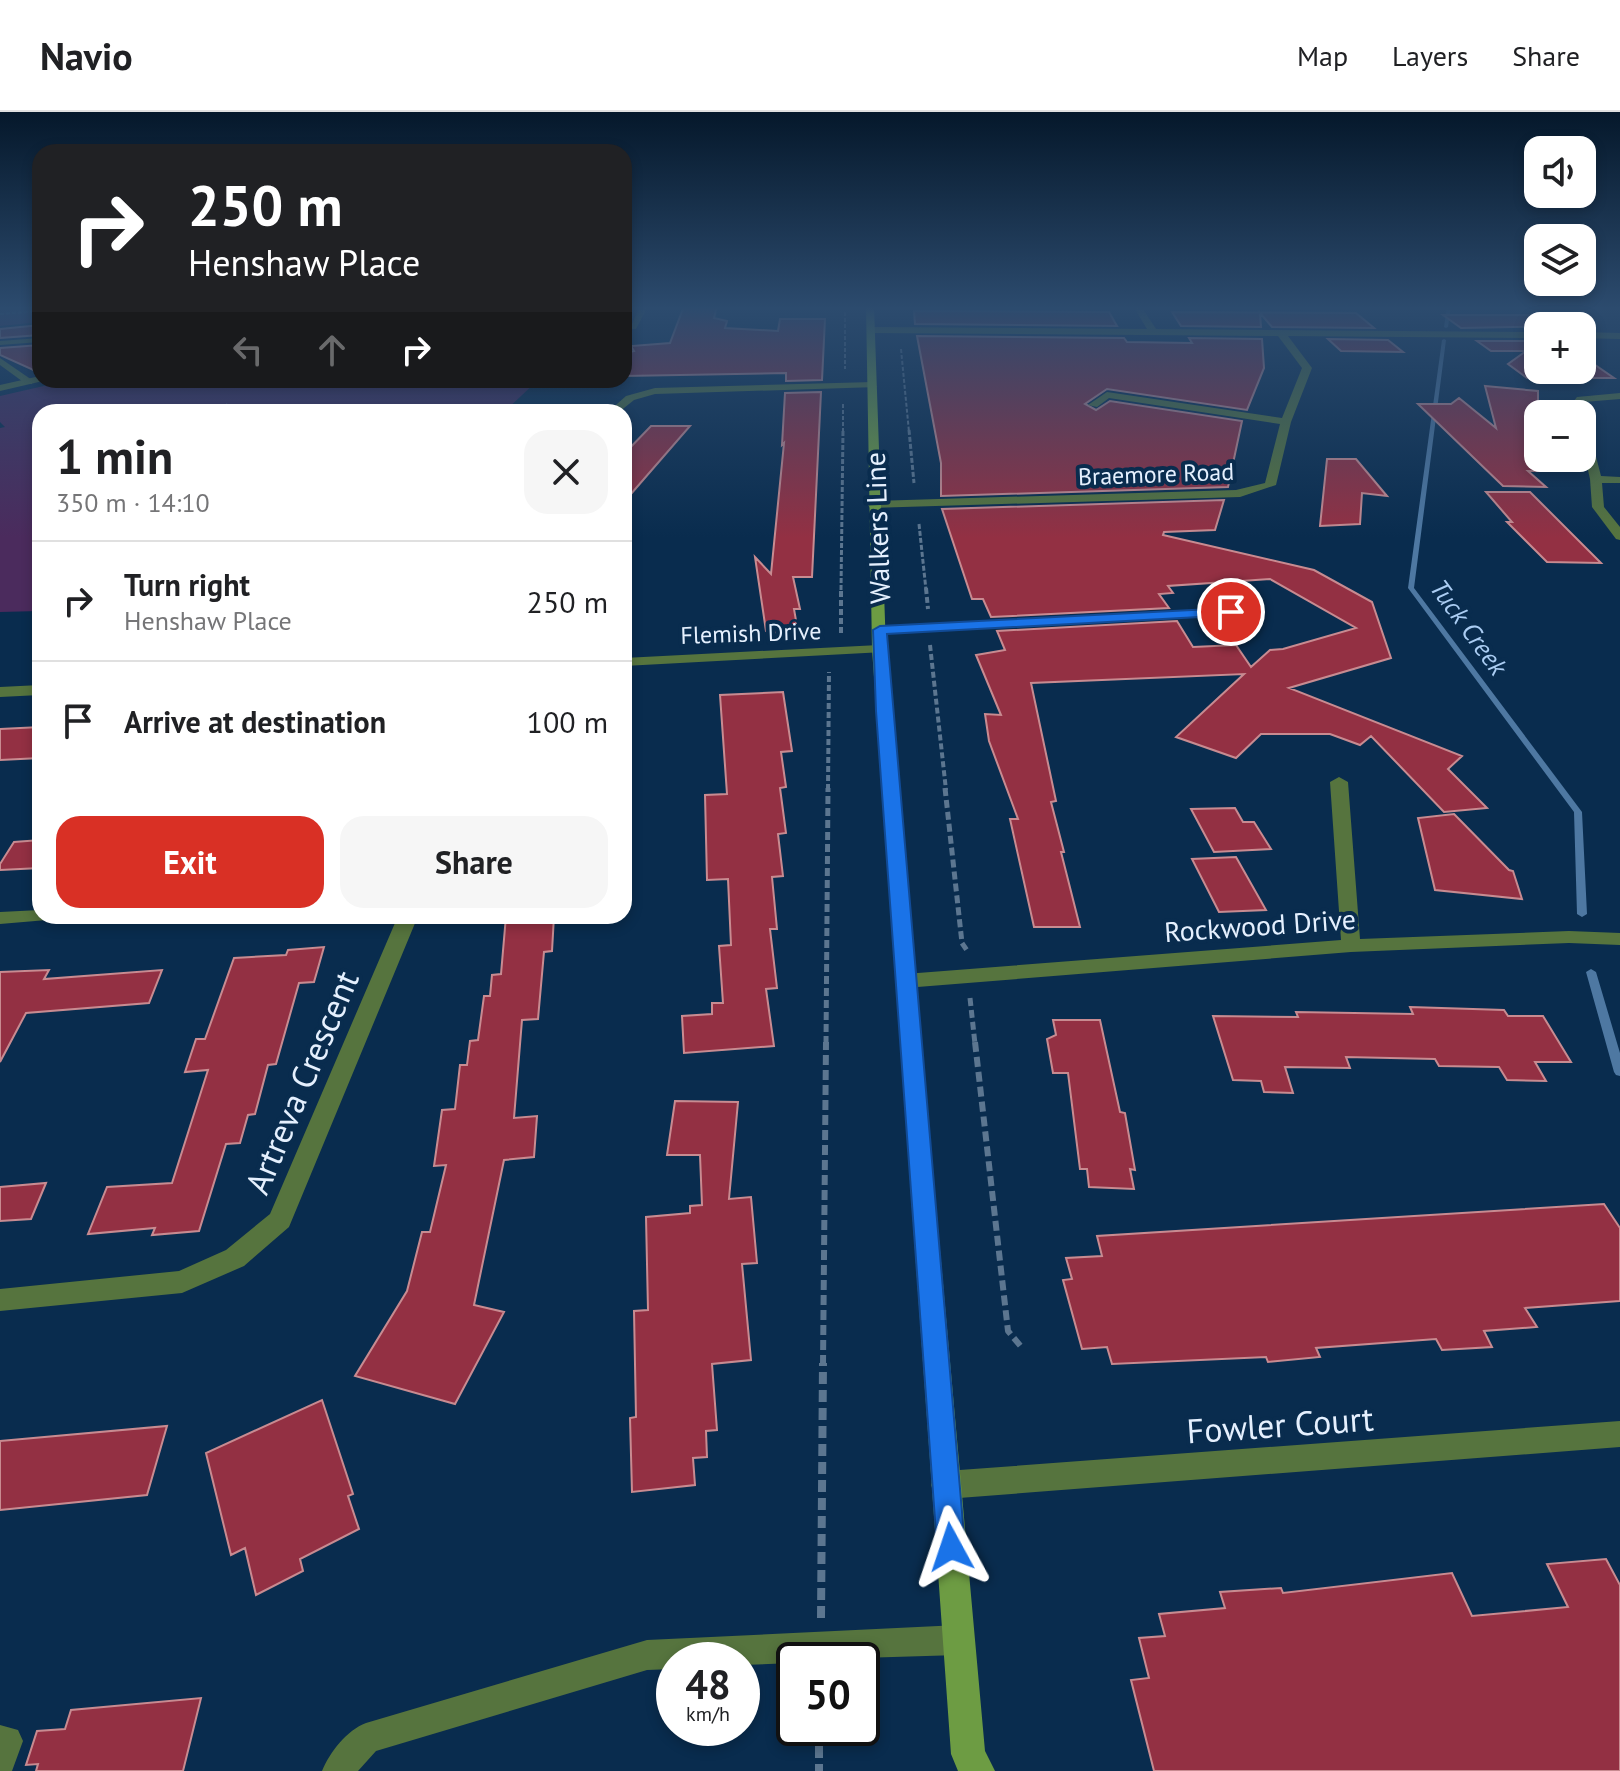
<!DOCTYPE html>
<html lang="en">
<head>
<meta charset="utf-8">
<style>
  :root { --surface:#fff; --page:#f6f6f6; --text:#202124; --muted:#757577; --line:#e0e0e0; --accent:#d93025 }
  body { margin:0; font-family:"PT Sans",sans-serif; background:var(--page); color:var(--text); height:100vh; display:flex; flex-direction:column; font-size:30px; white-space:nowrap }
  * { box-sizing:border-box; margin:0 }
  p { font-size:26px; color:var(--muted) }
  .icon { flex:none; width:44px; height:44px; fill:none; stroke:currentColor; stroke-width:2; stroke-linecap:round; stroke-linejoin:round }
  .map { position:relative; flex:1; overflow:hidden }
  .sheet { position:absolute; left:32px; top:292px; width:600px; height:520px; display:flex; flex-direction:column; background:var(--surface); border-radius:24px; box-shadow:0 4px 12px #0003 }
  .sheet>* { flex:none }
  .guide { position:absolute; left:32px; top:32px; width:600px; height:244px; border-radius:24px; box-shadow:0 4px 12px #0003; background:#202124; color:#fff; overflow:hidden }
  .fabs { position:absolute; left:1524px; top:24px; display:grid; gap:16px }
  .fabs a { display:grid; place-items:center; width:72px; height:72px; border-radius:16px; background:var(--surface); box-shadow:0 4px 12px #0003; font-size:40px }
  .speed { position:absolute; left:656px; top:1530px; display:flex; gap:16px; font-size:40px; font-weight:700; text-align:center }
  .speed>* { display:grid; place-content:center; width:104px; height:104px; border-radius:50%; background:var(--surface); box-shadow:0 4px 12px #0003; line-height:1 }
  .speed small { font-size:20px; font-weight:400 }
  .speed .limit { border:4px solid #111; border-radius:12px; background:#fff; color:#111 }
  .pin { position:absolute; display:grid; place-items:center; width:68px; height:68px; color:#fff; margin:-34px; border:4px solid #fff; border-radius:50%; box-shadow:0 2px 8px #0007 }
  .me { position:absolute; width:88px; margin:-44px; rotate:355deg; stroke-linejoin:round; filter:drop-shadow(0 0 6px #0008) }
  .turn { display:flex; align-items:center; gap:28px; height:168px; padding:0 24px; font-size:36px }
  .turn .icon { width:104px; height:104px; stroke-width:2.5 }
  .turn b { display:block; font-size:56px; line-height:68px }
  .lanes { display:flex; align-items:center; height:76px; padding:0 24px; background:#0003; justify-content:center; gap:40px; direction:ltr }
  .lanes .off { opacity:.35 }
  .round { display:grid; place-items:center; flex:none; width:84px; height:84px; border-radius:24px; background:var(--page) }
  .summary { display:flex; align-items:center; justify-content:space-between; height:136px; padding:0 24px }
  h1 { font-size:48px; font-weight:700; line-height:60px }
  .cta { display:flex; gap:16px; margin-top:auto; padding:16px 24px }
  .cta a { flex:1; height:92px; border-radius:24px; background:var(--accent); color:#fff; font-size:32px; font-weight:700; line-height:92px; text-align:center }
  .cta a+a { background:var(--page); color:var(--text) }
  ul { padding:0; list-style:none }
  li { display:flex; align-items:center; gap:24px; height:120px; padding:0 24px; border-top:2px solid var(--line) }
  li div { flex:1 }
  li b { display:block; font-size:30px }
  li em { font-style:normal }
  header { display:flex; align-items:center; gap:48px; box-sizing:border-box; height:112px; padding:0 40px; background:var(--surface); border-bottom:2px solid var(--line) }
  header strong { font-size:38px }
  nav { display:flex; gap:44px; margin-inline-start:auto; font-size:28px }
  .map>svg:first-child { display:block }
  .green { fill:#4b2b5d }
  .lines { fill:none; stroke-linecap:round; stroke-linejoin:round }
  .stream { fill:#4e78a2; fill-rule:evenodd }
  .building { fill:#933043; stroke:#c88b91; stroke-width:2 }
  .path-far5 { stroke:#5c7690; stroke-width:2; stroke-dasharray:4 2; stroke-linecap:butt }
  .path-far4 { stroke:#5c7690; stroke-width:3; stroke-dasharray:5 2; stroke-linecap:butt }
  .path-far3 { stroke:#5c7690; stroke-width:4; stroke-dasharray:6 3; stroke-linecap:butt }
  .path-far2 { stroke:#5c7690; stroke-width:5; stroke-dasharray:8 4; stroke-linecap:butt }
  .path-far1 { stroke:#5c7690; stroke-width:6; stroke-dasharray:10 5; stroke-linecap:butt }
  .path { stroke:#5c7690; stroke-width:8; stroke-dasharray:12 6; stroke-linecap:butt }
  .service { fill:#56743e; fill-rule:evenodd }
  .minor { fill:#56743e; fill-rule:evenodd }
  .tertiary { fill:#56743e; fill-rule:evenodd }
  .secondary { fill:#6d9c43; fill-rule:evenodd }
  .route { fill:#1a73e8; stroke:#114b97; stroke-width:2 }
  .labels { text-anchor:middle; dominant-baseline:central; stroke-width:8; stroke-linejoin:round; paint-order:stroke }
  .far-street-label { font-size:24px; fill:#e5f0fe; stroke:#092c4e }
  .far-water-label { font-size:26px; font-style:italic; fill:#abcdf3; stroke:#092c4e }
  .street-label { font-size:28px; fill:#e5f0fe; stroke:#092c4e }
  .near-street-label { font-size:34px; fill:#e5f0fe; stroke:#092c4e }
</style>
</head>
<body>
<header>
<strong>Navio</strong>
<nav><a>Map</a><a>Layers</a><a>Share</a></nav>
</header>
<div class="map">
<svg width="1620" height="1659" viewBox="0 0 1620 1659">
  <rect width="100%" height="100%" fill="#092c4e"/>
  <!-- green -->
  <path class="green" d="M0 194H40V210L0 214Z
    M70 268H538L504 300H40V499L0 500V316L5 315 0 310V284Z"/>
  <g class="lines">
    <!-- stream -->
    <path class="stream" d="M1447 194H1451L1448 215 1446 216 1444 215Z
      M1444 227 1446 228 1414 476 1582 700 1587 802 1582 805 1577 802 1574 700 1408 476 1442 228Z
      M1591 857 1596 860 1620 941V964L1616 963 1614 960 1586 860Z"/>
  </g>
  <!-- building -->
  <path class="building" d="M684 194H717L714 206 727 209 725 216 778 219 780 207H825L822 268 786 269V261L624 264V241L634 239 631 234 670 231Z
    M914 199 1109 200 1117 214 915 212Z
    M1172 200 1356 201 1374 216 1272 215 1260 201 1261 215 1181 214Z
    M1443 203H1550L1566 214 1461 216Z
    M40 213V223L0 226V217Z
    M917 224 1124 226 1127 230 1192 231 1189 226 1262 227 1264 256 1247 298 1107 277 1085 292 1096 298 1110 289 1242 309 1228 375 941 384V351Z
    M1328 227 1388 228 1403 240 1341 239Z
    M1477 229H1538V258H1582V244L1614 266H1527L1508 252 1526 239H1491Z
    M40 233V261L0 243V236Z
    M1485 274 1538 279V351L1548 359H1528L1546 375 1503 374 1418 292H1451L1459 286 1496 316Z
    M821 280 812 465H793L800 497H794L798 520 770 521 766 519 755 445 771 462 784 331 782 333 785 281Z
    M651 314H690L624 390V342Z
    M1327 347H1356L1387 384 1362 381 1360 412 1320 414Z
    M1486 380H1530L1601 451 1547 450 1507 410H1512Z
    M1224 388 1215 418 1164 420 1163 423 1314 458 1372 490 1391 546 1289 576 1462 644 1448 657 1487 696 1444 700 1371 624 1360 633 1330 622H1261L1236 646 1176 625 1244 562 1031 571 1056 689 1051 690 1064 740H1061L1080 815H1034L1010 707H1018L989 629 985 602 1001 603 976 543 1005 538 997 519 1177 509 1193 535 1236 533 1251 555 1270 538 1283 537 1356 516 1270 467 1168 474 1173 481 1159 482 1169 496 991 505 983 487H972L942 397Z
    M783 580 792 639 781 640 786 675 780 676 786 721 778 722 783 764 772 765 777 817H770L777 876 766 877 774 934 684 941 682 904 712 902V891H723L719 834 731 833 728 767 707 768 705 683 727 682 720 583Z
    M40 615V646L0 648V617Z
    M1235 696 1243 710H1254L1271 737 1214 740 1191 697Z
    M1454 702 1509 758 1513 759 1522 787 1435 778 1418 706Z
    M40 728V756L0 758V752L14 730Z
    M1236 745 1266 798 1219 800 1192 747Z
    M506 804H554L552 839 544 840 538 907 522 908 514 1006 537 1004 534 1045 504 1048 474 1193 504 1200 455 1292 355 1264 407 1179 422 1120H430L446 1053 434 1054 442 998 455 997 460 953H467L470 929 478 928 484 884H490L492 863 501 862Z
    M324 835 314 870 299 871 276 952 268 953 255 1002 248 1003 240 1031 226 1032 199 1119 152 1123 155 1116 88 1122 107 1075 172 1071 208 958 185 960 196 927H205L234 846 286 843 288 838Z
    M49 858 44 867 162 858 149 891 26 901 0 950V860Z
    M1410 895 1504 898 1508 904H1543L1571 950H1535L1546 969 1507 968 1499 955 1439 954 1435 947 1346 945 1350 956 1285 955 1293 981 1264 980 1261 969 1233 968 1213 904 1298 905 1296 900 1413 902Z
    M1053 908H1100L1120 1000 1125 1001 1135 1058 1130 1057 1134 1077 1089 1075 1087 1057H1080L1068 961H1053L1047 927 1056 923Z
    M675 989 738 990 729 1087 751 1085 757 1151 742 1152 751 1248 712 1252 717 1318 706 1319 707 1345 693 1346 695 1373 632 1380 630 1306 636 1305 634 1199 648 1198 646 1105 690 1101V1094L702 1093 700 1043H667Z
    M46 1071 31 1107 0 1109V1075Z
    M1604 1092 1620 1116V1189L1525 1196 1537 1215 1484 1219 1492 1235 1442 1238 1436 1227 1316 1236 1320 1245 1268 1250 1266 1245 1112 1252 1107 1235 1082 1237 1063 1168 1072 1167 1066 1146 1102 1144 1097 1124Z
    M322 1288 353 1382 348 1384 359 1417 300 1447 303 1459 256 1483 245 1436 231 1443 206 1341Z
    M167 1314 147 1383 0 1398V1329Z
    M1606 1447 1620 1473V1659H1154L1131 1568 1149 1566 1139 1526 1165 1524 1159 1502 1225 1496 1220 1480 1281 1476 1283 1481 1452 1461 1472 1504 1568 1495 1547 1452Z
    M201 1586 183 1659H36L38 1652 26 1653 37 1619 65 1617 71 1598Z"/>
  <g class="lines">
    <!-- path-far5 -->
    <path class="path-far5" d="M845 194V257
      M0 202 40 199
      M901 237 909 320
      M226 292 233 300
      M843 320V291"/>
    <!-- path-far4 -->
    <path class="path-far4" d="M909 318 914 371
      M919 412 926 478
      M841 478 843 318"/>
    <!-- path-far3 -->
    <path class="path-far3" d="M926 476 928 497
      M841 521V476
      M930 533 946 678
      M828 678 829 560"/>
    <!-- path-far2 -->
    <path class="path-far2" d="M945 676 962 831 968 840
      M970 886 975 932
      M826 932 828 676"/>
    <!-- path-far1 -->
    <path class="path-far1" d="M975 930 1008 1219 1023 1237
      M823 1253 826 930"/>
    <!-- path -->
    <path class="path" d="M821 1506 823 1251
      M819 1616V1659"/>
    <!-- service -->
    <path class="service" d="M40 226V230L0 233V229Z
      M0 246 32 268V272H26L0 253Z
      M959 1513 969 1518 974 1528 969 1538 959 1543 794 1548V1551L742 1553V1548H674V1557L647 1558 376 1639 358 1659H322C330 1640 347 1618 366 1611L647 1528Z
      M0 1613 18 1618 23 1629 12 1659H0Z"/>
    <!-- minor -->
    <path class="minor" d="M640 194H648L636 217H630Z
      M1133 194H1141L1156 217 1538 220V226L1288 224 1312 256 1291 310 1276 373 1240 385 870 396 868 393 874 389 1236 378 1265 371 1280 312 1109 286 1097 295 1088 293 1107 280 1282 306 1302 256 1278 224 871 221 867 218 871 215 1147 217Z
      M1582 220 1620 221V227L1582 226Z
      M873 270 877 275 655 282 634 288 619 300H608L626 284 655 276Z
      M1620 281V287L1584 290 1580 294 1583 302 1582 304 1573 302 1570 294 1577 285Z
      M1582 307 1587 310 1601 364 1620 365V371H1602L1604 395 1620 415V428L1616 427 1592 395 1590 367 1582 332Z
      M1231 496 1236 497V503L880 522 873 518 880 514Z
      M879 533 886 537 884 540 624 554V546Z
      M40 573V583L0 585V575Z
      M1339 665 1348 670 1360 827 1569 819 1620 821V833L1569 831 1351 840 905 876 895 869 905 862 1341 828 1330 670Z
      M40 798V804H50L47 808 0 812V800Z
      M398 804H418L289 1115 244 1154 182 1181 0 1199V1177L179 1159 226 1138 270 1102Z
      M1620 1309V1335L946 1387 935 1383 931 1373 935 1363 946 1359Z"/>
    <!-- tertiary -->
    <path class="tertiary" d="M40 264 43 269 0 279V273Z"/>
    <!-- secondary -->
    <path class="secondary" d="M866 194H874L886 537 985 1639 995 1659H958L951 1642 872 537Z"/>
  </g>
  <!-- sky -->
  <linearGradient id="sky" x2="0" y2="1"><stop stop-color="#05182b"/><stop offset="0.46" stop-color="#2c4b6e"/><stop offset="1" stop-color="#2c4b6e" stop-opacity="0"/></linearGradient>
  <rect width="1620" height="426" fill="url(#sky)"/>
  <!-- route -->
  <path class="route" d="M1231 496 1236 497V503L887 522 965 1435 961 1445 951 1449 941 1445 937 1435 876 599 873 518 880 514Z"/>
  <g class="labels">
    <!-- far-street labels -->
    <g class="far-street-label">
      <text transform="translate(1156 362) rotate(-2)">Braemore Road</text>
      <text transform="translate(751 521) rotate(-2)">Flemish Drive</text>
    </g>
    <!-- far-water labels -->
    <g class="far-water-label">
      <text transform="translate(1469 515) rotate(54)">Tuck Creek</text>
    </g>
    <!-- street labels -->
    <g class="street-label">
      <text transform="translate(877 416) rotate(-92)">Walkers Line</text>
      <text transform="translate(1260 813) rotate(-4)">Rockwood Drive</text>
    </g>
    <!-- near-street labels -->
    <g class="near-street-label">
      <text transform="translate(301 970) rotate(-67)">Artreva Crescent</text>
      <text transform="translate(1280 1312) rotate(-4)">Fowler Court</text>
    </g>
  </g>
</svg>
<div class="fabs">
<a><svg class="icon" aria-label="sound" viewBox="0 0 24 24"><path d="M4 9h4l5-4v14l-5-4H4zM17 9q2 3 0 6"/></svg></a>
<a><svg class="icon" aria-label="layers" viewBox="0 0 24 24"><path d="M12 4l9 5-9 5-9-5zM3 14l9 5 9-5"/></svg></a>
<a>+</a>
<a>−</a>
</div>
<div class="speed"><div>48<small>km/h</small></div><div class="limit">50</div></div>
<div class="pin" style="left:1231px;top:500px;background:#d93025"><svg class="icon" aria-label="arrive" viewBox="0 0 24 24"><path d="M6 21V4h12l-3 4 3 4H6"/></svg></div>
<svg class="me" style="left:951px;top:1435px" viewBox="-20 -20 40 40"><path d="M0-17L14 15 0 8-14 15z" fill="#1a73e8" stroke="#fff" stroke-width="4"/></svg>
<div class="guide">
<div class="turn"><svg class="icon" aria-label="right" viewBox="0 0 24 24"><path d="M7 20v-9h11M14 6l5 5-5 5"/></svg><div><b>250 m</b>Henshaw Place</div></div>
<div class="lanes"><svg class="icon off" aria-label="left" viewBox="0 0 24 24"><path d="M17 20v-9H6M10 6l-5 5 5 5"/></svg><svg class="icon off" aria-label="ahead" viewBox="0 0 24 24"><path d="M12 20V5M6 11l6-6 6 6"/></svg><svg class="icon" aria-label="right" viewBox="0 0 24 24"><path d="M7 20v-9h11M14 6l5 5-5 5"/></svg></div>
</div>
<section class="sheet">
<div class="summary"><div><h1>1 min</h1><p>350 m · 14:10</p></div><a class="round"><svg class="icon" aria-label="close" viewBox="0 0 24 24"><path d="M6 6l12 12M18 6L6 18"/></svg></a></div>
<ul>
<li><svg class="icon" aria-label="right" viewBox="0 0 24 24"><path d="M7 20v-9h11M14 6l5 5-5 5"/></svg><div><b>Turn right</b><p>Henshaw Place</p></div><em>250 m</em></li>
<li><svg class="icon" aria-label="arrive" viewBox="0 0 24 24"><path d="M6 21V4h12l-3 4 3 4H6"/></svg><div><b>Arrive at destination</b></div><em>100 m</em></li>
</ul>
<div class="cta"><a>Exit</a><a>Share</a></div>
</section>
</div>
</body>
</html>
